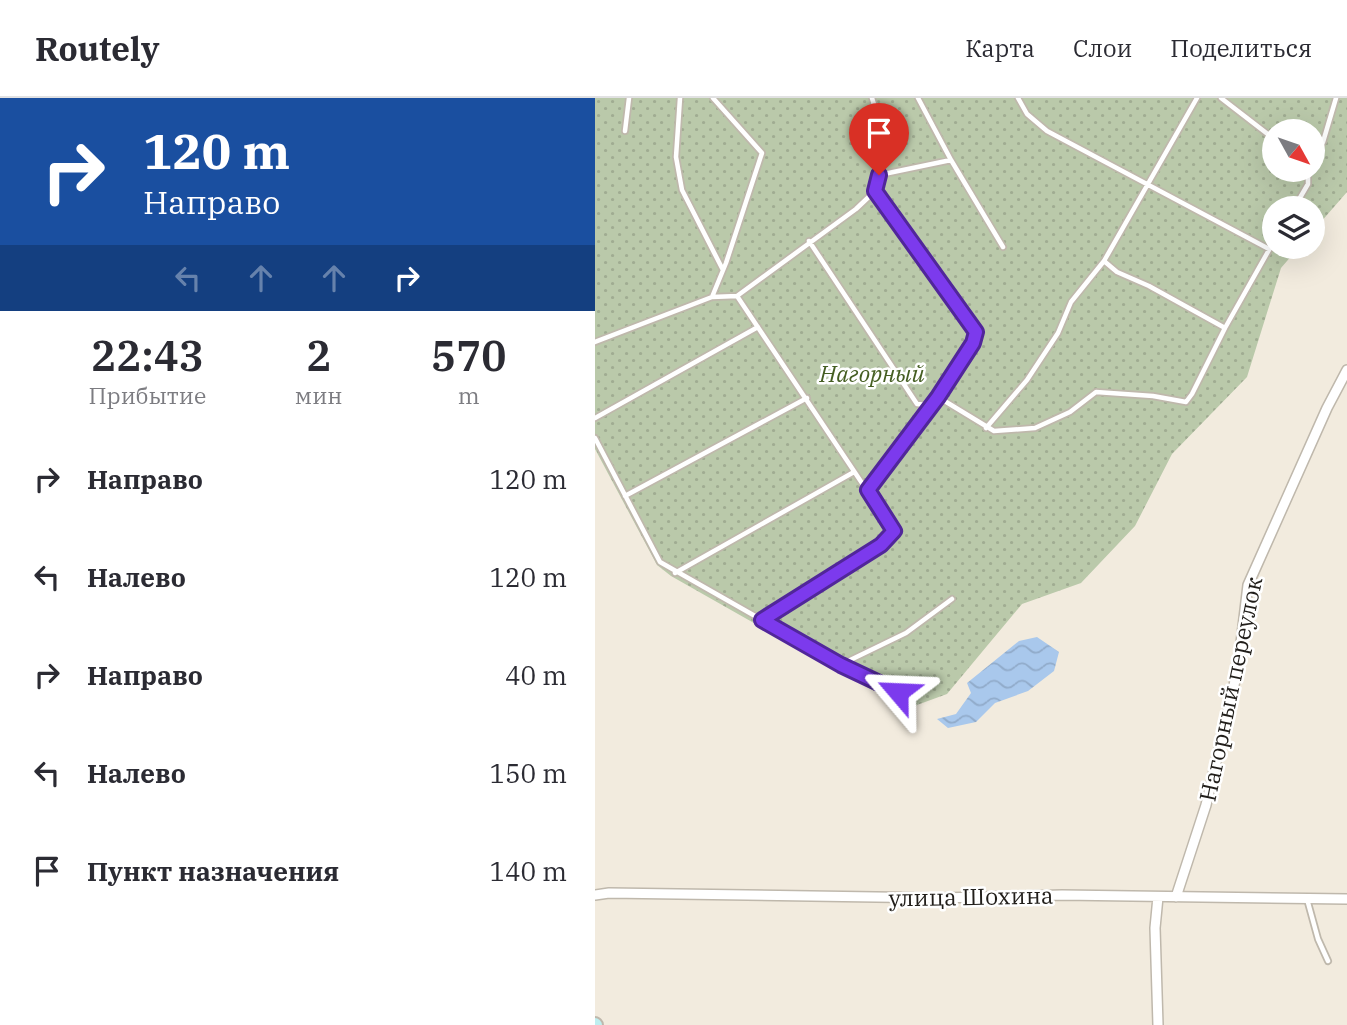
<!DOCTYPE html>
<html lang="ru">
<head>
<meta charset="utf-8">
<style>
  :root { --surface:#fff; --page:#f2f2f3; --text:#2b2b33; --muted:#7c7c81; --line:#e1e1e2 }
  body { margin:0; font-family:"IBM Plex Serif",serif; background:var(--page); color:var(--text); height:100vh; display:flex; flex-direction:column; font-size:26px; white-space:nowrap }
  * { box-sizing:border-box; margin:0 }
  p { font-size:23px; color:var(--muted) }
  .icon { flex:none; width:38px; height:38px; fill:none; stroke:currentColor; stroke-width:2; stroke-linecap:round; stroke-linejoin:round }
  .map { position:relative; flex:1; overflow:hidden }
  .details { display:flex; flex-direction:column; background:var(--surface); width:595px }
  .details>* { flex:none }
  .banner { background:#1a4fa0; color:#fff; overflow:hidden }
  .needle { width:46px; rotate:130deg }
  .fabs { position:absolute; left:667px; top:21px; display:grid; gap:14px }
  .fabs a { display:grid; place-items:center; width:63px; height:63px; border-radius:50%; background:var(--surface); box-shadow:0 7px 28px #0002; font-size:35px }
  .pin { position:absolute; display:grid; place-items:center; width:60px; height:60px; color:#fff; margin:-72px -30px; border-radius:50% 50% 50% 0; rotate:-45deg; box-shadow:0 0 7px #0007 }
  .pin .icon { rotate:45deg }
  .me { position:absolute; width:77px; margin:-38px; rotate:296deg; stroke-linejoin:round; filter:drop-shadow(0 0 5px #0008) }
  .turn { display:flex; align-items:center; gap:24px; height:147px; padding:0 28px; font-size:32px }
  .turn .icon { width:91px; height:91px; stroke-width:2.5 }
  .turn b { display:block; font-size:49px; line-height:60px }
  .lanes { display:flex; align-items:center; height:66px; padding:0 28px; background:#0003; justify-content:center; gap:35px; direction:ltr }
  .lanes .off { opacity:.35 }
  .eta { display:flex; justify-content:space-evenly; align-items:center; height:119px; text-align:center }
  .eta b { font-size:42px; font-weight:600; line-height:49px }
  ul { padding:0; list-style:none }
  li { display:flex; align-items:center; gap:21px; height:98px; padding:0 28px }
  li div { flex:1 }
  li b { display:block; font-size:26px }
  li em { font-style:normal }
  header { display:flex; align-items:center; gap:42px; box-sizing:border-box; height:98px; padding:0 35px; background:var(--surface); border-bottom:2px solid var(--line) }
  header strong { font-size:33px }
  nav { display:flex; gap:38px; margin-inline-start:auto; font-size:24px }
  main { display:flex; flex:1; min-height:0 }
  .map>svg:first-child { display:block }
  .grass { fill:url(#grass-dots); fill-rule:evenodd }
  .water { fill:url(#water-waves) }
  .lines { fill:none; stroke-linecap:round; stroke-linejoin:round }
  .lane-casing { stroke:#bfb8ac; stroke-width:8 }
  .street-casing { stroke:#bfb8ac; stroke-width:12 }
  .secondary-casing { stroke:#bfb8ac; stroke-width:16 }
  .lane { stroke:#fff; stroke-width:4.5 }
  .street { stroke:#fff; stroke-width:9 }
  .secondary { stroke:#bfeff0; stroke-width:12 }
  .route-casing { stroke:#51269a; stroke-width:18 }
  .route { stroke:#7c3aed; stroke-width:12 }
  .labels { text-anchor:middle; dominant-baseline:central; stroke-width:5; stroke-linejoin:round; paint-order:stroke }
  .park-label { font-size:23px; font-style:italic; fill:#455e22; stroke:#fff }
  .street-label { font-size:23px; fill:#211e1a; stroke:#fff }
</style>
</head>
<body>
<header>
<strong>Routely</strong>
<nav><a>Карта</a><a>Слои</a><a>Поделиться</a></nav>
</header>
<main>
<section class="details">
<div class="banner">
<div class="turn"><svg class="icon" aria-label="right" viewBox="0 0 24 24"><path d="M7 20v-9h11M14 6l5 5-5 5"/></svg><div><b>120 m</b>Направо</div></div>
<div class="lanes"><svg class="icon off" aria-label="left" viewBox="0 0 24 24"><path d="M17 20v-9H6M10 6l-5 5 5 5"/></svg><svg class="icon off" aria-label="ahead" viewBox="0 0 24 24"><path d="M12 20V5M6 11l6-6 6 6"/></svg><svg class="icon off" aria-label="ahead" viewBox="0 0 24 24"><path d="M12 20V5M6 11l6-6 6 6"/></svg><svg class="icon" aria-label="right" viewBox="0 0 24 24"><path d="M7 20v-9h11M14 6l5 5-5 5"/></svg></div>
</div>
<div class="eta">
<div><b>22:43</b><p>Прибытие</p></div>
<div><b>2</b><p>мин</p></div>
<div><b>570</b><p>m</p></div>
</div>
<ul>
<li><svg class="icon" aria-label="right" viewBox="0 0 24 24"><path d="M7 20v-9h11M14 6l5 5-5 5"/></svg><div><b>Направо</b></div><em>120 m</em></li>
<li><svg class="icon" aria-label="left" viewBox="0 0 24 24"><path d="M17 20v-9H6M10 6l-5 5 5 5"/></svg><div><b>Налево</b></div><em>120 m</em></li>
<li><svg class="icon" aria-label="right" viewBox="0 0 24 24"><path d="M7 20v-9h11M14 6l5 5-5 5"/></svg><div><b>Направо</b></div><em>40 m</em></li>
<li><svg class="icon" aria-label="left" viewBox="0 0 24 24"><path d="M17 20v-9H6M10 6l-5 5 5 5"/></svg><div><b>Налево</b></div><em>150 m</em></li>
<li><svg class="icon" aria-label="arrive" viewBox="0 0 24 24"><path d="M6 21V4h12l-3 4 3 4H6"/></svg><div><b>Пункт назначения</b></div><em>140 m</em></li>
</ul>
</section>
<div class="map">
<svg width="752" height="927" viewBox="0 0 752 927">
  <defs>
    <pattern id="grass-dots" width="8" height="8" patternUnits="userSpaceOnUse" patternTransform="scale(1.75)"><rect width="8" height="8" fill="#bac9aa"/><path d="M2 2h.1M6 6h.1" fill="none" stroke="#a0ac92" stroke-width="1.8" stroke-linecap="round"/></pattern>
    <pattern id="water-waves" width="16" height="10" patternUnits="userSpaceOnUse" patternTransform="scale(1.75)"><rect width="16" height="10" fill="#a9c8ec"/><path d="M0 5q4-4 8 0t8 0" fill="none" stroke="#91abca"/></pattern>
  </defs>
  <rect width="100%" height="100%" fill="#f2ebde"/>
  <!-- grass -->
  <path class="grass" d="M0 0H752V94L718 133V110H679V149H704L686 170 652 279 577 356 540 428 486 485 427 506 352 596 311 611 76 478 62 467 0 351ZM679 33H718V72H679Z"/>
  <!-- water -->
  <path class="water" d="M442 539 464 554 459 573 433 593 400 605 381 624 353 630 342 621 361 616 376 595 372 585 424 543Z"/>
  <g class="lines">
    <defs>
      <path id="lane" d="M85 0 81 59 87 92 128 172
        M323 0 356 62
        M423 0 432 16 452 33 674 151
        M626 0 679 41
        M30 33 34 0
        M718 60 728 44 741 0
        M284 77 356 62 408 149
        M699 110 713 86V72
        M214 143 322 306 332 307 343 299 399 333 440 330 475 314 501 294 558 298 591 304 597 296 630 230 679 143
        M509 163 522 174 554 188 630 230
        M117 199 131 165 167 55 118 0
        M0 244 117 199 142 198
        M0 320 163 229
        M391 330 432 282 463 235 476 204 509 163 602 0
        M0 340 65 464 246 567 303 594
        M273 392 343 299 378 245 381 234 280 93
        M30 398 212 300
        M80 475 259 374
        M167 522 286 447 299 433 142 198 261 111 280 93 284 77 282 16 277 0
        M247 566 311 535 357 501
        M712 801 723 841 733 863"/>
      <path id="street" d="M0 797 14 795 346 800 467 797 752 801
        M563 799 560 830 563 927
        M581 799 611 707 643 570 653 487 732 310 752 272"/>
      <path id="secondary" d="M0 926 1 927"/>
    </defs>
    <!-- lane casing -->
    <use href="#lane" class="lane-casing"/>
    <!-- street casing -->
    <use href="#street" class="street-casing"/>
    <!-- secondary casing -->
    <use href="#secondary" class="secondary-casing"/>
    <!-- lane -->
    <use href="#lane" class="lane"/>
    <!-- street -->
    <use href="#street" class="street"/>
    <!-- secondary -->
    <use href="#secondary" class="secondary"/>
  </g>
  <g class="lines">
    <defs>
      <path id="route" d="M284 77 280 93 381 234 378 245 343 299 273 392 299 433 286 447 167 522 246 567 303 594"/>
    </defs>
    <!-- route casing -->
    <use href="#route" class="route-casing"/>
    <!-- route -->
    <use href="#route" class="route"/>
  </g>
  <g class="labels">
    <!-- park labels -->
    <g class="park-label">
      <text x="277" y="275">Нагорный</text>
    </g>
    <!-- street labels -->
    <g class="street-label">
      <text transform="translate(635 591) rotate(-78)">Нагорный переулок</text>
      <text transform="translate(376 798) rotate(-1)">улица Шохина</text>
    </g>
  </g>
</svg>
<div class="fabs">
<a><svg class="needle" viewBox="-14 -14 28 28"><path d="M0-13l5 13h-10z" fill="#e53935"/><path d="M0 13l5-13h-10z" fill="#7c7c81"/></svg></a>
<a><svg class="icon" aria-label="layers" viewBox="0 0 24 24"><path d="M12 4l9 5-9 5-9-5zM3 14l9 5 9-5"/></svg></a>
</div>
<div class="pin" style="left:284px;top:77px;background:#d93025"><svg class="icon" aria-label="arrive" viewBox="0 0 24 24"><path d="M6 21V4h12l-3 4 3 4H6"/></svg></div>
<svg class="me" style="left:303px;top:594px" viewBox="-20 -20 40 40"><path d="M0-17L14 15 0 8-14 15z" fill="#7c3aed" stroke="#fff" stroke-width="4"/></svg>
</div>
</main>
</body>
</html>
